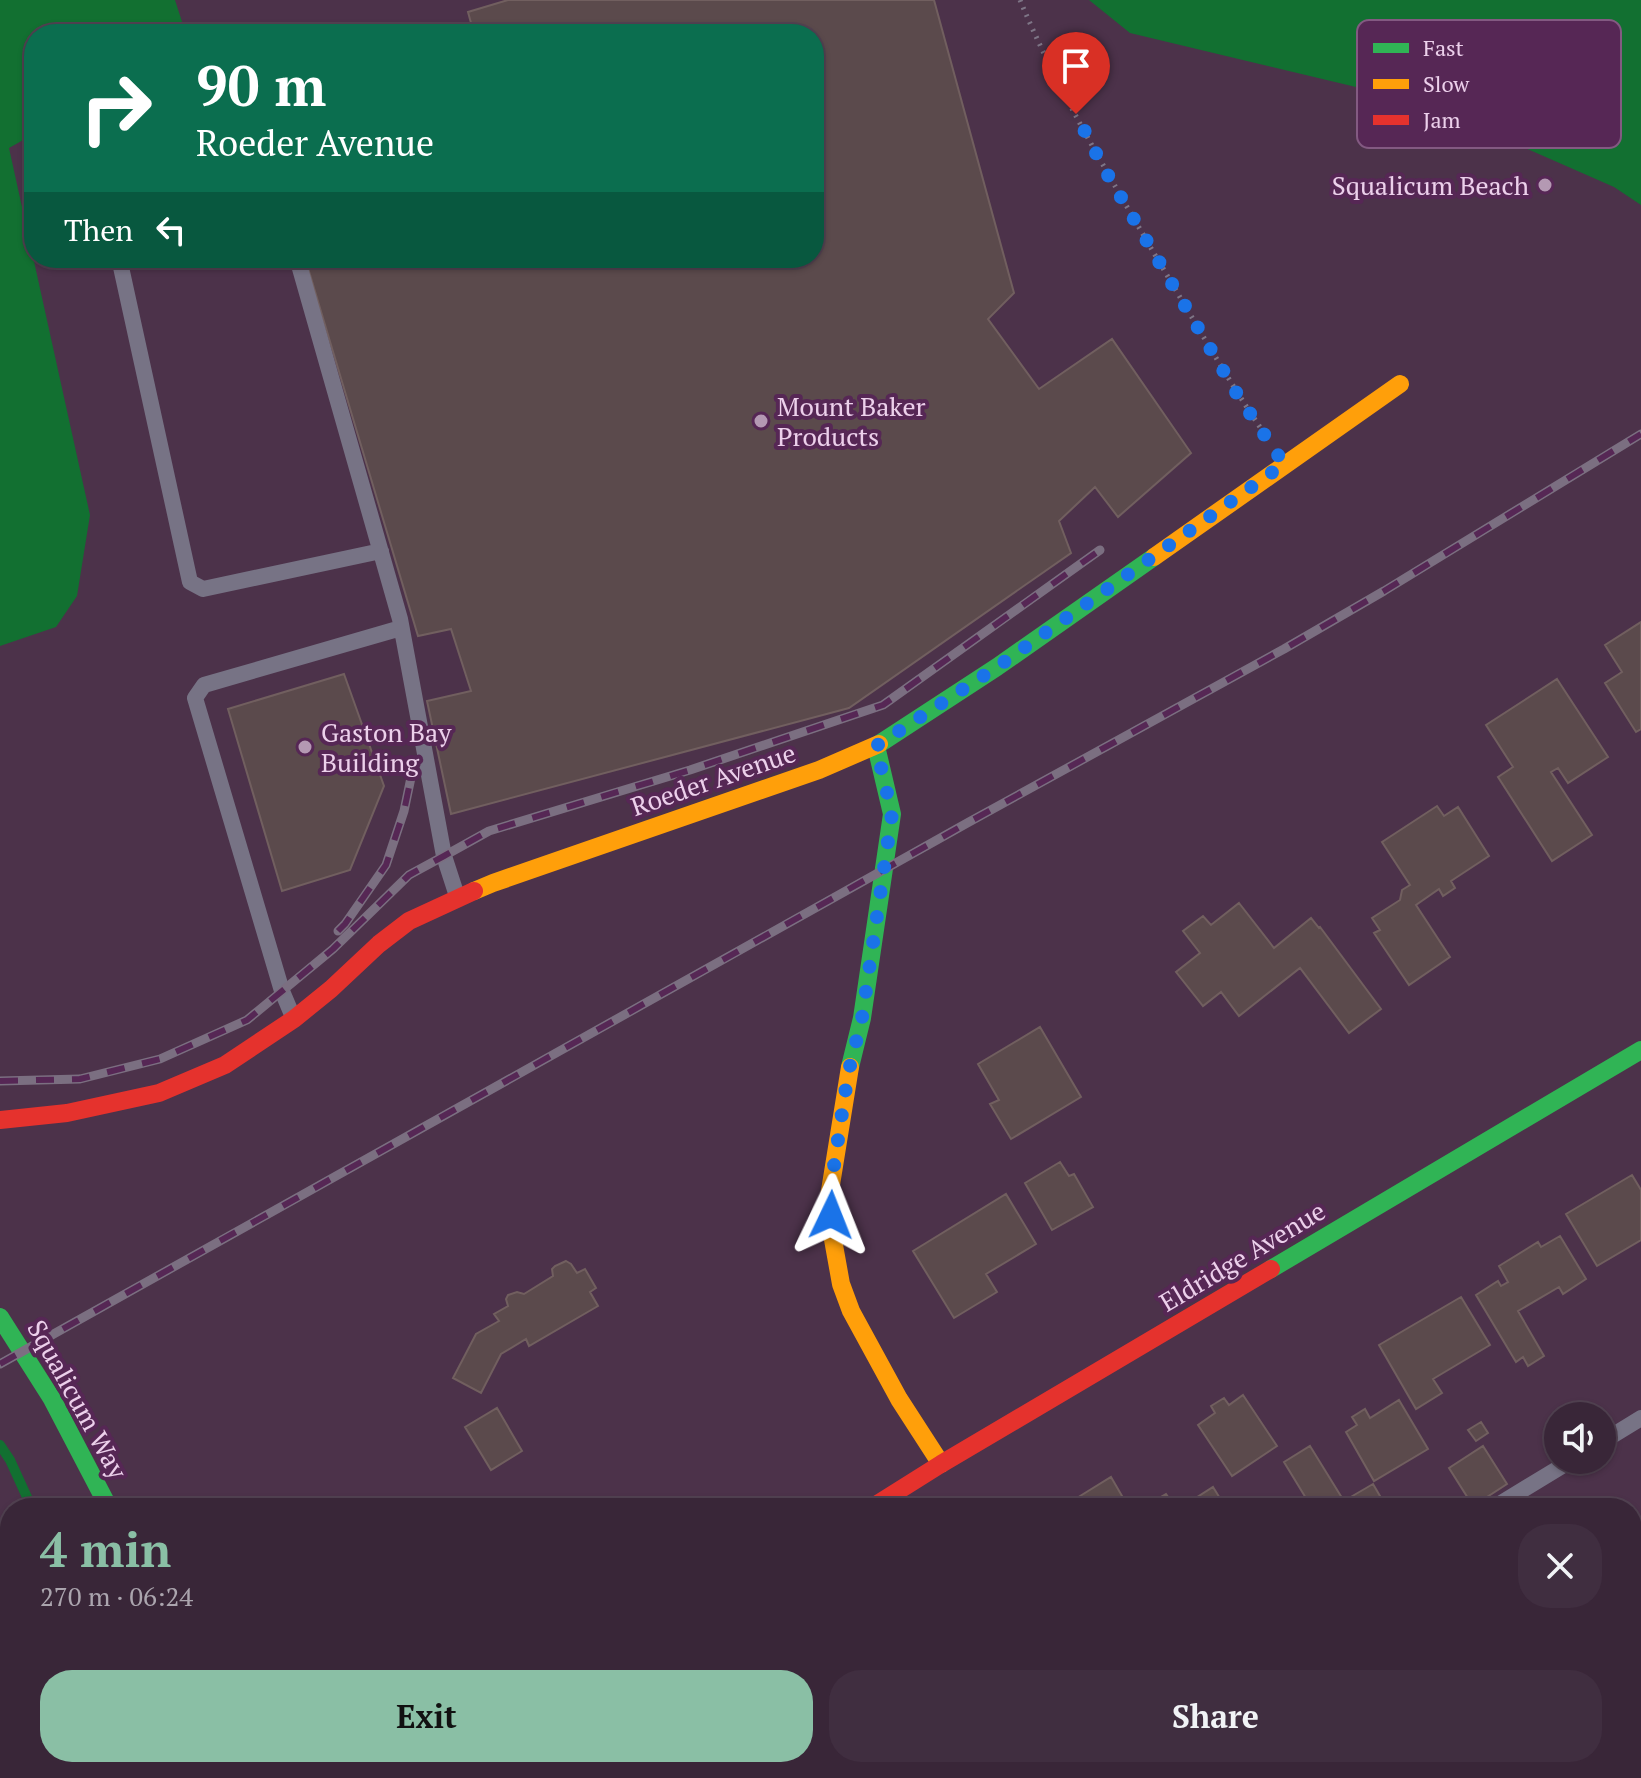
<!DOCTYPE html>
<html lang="en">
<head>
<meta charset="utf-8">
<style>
  :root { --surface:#392638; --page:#402e40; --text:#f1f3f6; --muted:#aba5ae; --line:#534353; --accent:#8abfa5 }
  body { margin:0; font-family:"PT Serif",serif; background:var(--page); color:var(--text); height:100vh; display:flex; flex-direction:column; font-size:30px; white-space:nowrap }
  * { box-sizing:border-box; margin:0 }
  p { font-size:26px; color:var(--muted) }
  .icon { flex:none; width:44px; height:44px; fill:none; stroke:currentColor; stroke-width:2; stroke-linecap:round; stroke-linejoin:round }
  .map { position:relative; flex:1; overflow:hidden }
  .sheet { position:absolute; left:0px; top:1498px; width:1642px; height:280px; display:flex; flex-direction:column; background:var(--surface); border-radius:32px 32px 0 0; box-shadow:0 2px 6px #0004,0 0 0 2px var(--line) }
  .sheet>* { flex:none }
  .top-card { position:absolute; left:24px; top:24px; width:800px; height:244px; border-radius:32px; box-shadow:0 2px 6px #0004,0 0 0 2px var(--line); background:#0b6e4f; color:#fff; overflow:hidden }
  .controls { position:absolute; left:1544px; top:1402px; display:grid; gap:16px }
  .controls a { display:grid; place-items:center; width:72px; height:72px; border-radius:50%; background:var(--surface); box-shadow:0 2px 6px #0004,0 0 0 2px var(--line); font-size:40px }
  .pin { position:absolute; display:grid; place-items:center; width:68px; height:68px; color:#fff; margin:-82px -34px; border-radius:50% 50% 50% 0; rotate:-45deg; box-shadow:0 0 8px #0007 }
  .pin .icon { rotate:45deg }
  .me { position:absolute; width:88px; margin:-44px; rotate:2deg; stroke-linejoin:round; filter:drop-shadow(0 0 6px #0008) }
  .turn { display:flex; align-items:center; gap:28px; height:168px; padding:0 40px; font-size:36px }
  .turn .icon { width:104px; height:104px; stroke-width:2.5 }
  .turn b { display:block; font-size:56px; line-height:68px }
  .then { display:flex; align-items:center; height:76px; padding:0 40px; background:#0003; gap:16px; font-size:30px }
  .round { display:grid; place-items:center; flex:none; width:84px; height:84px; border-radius:32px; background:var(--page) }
  .overview { display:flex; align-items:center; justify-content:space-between; height:136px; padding:0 40px }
  h1 { font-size:48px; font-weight:800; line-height:60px; color:var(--accent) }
  .button { display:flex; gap:16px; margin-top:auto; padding:16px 40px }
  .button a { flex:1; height:92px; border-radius:32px; background:var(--accent); color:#111; font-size:32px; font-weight:800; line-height:92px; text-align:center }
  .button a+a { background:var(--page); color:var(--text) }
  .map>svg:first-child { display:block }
  .water { fill:#127031 }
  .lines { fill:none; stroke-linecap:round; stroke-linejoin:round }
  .stream { stroke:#127031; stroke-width:10 }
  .building { fill:#5b4a4c; stroke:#715f5f; stroke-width:2 }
  .path { stroke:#7e7586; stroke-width:5; stroke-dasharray:2 6; stroke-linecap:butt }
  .lane { stroke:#777385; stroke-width:16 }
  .street { stroke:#777385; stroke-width:32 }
  .fast { stroke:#30b455; stroke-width:18 }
  .slow { stroke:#ff9f0a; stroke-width:18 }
  .jam { stroke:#e5322d; stroke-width:18 }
  .rail-casing { stroke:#7b6f81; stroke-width:9 }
  .rail { stroke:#562755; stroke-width:6; stroke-dasharray:18; stroke-linecap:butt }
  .route { stroke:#1a73e8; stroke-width:14; stroke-dasharray:0 25.2 }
  .poi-dot { fill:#b499b3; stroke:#562755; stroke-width:3 }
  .labels { text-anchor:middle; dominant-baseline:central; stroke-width:8; stroke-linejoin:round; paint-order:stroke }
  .poi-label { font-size:26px; fill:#ecd0eb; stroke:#562755; text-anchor:start }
  .street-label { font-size:26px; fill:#ecd0eb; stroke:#562755 }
  .key { fill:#562755; stroke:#835a82; stroke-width:2 }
  .key-label { font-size:22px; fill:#ecd0eb }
</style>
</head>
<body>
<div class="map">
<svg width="1641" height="1778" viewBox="0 0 1641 1778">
  <rect width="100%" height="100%" fill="#4c324a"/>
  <!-- water -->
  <path class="water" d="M0 0H175L186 34H34V134L9 148 90 515 77 596 56 627 0 646Z
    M1089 0H1641V205L1614 187 1423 103 1130 33Z"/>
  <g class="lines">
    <!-- stream -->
    <path class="stream" d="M0 1445 10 1460 32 1508
      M123 1768 124 1778"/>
  </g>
  <!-- building -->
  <path class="building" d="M508 0H934L1014 293 988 319 1039 389 1112 339 1191 453 1118 517 1095 487 1059 521 1071 553 849 708 451 814 427 701 471 691 451 629 418 636 305 258H814V34H474L468 12Z
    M1641 622V729L1636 732 1605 683 1622 672 1605 645Z
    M344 674 384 786 350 870 282 891 228 709Z
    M1557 679 1608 757 1568 783 1558 768 1551 772 1592 835 1552 861 1498 777 1513 767 1486 725Z
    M1437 806 1444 816 1458 807 1489 856 1451 881 1455 888 1443 896 1439 889 1416 905 1450 957 1409 985 1374 933 1380 930 1372 918 1400 900 1402 890 1410 885 1382 842Z
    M1239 903 1274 948 1311 918 1319 928 1320 927 1381 1009 1349 1033 1300 968 1239 1016 1221 992 1203 1006 1176 972 1200 953 1183 931 1203 916 1211 925Z
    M1040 1027 1081 1097 1011 1139 990 1104 999 1100 978 1064Z
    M1060 1162 1069 1176 1074 1174 1093 1207 1052 1230 1025 1183Z
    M1632 1175 1641 1190V1240L1597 1266 1566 1214Z
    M1006 1194 1036 1244 986 1274 997 1292 954 1318 913 1251Z
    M1560 1236 1586 1279 1563 1294 1559 1287 1518 1311 1544 1356 1528 1366 1523 1357 1516 1362 1476 1295 1498 1281 1501 1286 1508 1282 1499 1266 1538 1242 1541 1247Z
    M566 1261 571 1264 577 1273 585 1269 596 1288 590 1292 598 1306 529 1346 526 1339 501 1354 481 1393 453 1378 476 1334 499 1321 494 1314 508 1306 506 1299 508 1295 517 1292 524 1294 553 1276 552 1269 555 1266Z
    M1461 1297 1490 1345 1433 1379 1442 1393 1416 1409 1379 1345Z
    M1243 1395 1277 1446 1232 1476 1198 1425 1215 1413 1211 1406 1224 1398 1229 1405Z
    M1399 1400 1428 1449 1374 1481 1346 1432 1357 1425 1352 1417 1365 1409 1370 1418Z
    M497 1408 522 1451 491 1470 465 1427Z
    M1481 1422 1488 1433 1476 1441 1468 1430Z
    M1310 1446 1347 1506 1344 1508H1312L1284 1462Z
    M1483 1446 1507 1484 1473 1506 1449 1468Z
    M1111 1477 1129 1508H1076L1072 1501Z
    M1373 1484 1387 1508H1355L1349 1498Z
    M1213 1487 1226 1508H1153L1150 1503 1166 1494 1174 1505 1177 1503 1180 1508Z
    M1632 1603 1641 1618V1630L1632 1635Z
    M672 1768H758L765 1770 763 1778H675L678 1771Z
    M906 1768H913L920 1778H891Z
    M1207 1768H1248L1254 1778H1202L1201 1776 1209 1771Z"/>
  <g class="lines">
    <!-- path -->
    <path class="path" d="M1020 0C1057 89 1107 172 1155 255 1191 315 1225 376 1264 433"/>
    <!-- lane -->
    <path class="lane" d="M119 258 190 582 203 589 381 551
      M297 258 400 619 444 856 457 896
      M293 1017 282 991 195 698 204 685 401 628
      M1602 1442 1641 1418
      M1493 1508 1572 1460
      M1047 1778 1064 1768"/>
    <!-- street -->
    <path class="street" d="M1632 1738 1641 1733
      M575 1768 580 1778
      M1561 1778 1579 1768"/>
    <!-- fast -->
    <path class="fast" d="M879 744 997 667 1154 557
      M850 1067 862 1018 892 814 876 746
      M1271 1269 1641 1050
      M0 1317 52 1399 109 1508"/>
    <!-- slow -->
    <path class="slow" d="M1154 557 1400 384
      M474 891 493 883 819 770 879 744
      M850 1067 829 1197 832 1234 841 1284 851 1311 899 1399 941 1464
      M207 1778 238 1768"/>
    <!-- jam -->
    <path class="jam" d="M0 1120 67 1113 159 1093 225 1065 294 1019 331 989 379 944 409 921 474 891
      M871 1508 941 1464 1271 1269"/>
    <defs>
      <path id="rail" d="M338 931 345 924 386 865 404 811 413 768
        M0 1081 80 1079 160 1059 247 1020 333 949 409 875 444 856 489 831 690 770 883 705 1100 550
        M0 1364 969 822 1284 649 1384 591 1641 434"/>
    </defs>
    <!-- rail casing -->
    <use href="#rail" class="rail-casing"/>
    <!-- rail -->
    <use href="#rail" class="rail"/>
  </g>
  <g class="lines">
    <!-- route -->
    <path class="route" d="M831 1215 829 1197 834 1166 848 1074 862 1018 892 814 876 746 997 667 1284 464 1237 394 1102 165 1076 114"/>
  </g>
  <!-- markers -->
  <g class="poi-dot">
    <circle cx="1545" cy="185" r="8"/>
    <circle cx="761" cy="421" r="8"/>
    <circle cx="305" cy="747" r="8"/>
  </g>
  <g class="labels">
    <!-- poi labels -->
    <g class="poi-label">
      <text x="1529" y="185" text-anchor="end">Squalicum Beach</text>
      <text x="777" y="406">Mount Baker<tspan x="777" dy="30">Products</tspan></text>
      <text x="321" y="732">Gaston Bay<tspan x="321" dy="30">Building</tspan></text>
    </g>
    <!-- street labels -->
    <g class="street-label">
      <text transform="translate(713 779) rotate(-19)">Roeder Avenue</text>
      <text transform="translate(1242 1256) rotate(-31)">Eldridge Avenue</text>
      <text transform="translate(78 1399) rotate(61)">Squalicum Way</text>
    </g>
  </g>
  <!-- legend -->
  <rect x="1357" y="20" width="264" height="128" rx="12" class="key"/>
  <rect x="1373" y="43" width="36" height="10" fill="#30b455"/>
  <rect x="1373" y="79" width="36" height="10" fill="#ff9f0a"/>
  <rect x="1373" y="115" width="36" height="10" fill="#e5322d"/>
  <g class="key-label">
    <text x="1423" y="56">Fast</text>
    <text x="1423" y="92">Slow</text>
    <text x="1423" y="128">Jam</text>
  </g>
</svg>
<div class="controls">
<a><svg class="icon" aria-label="sound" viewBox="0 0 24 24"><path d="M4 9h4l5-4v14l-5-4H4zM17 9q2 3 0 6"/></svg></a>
</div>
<div class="pin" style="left:1076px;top:114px;background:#d93025"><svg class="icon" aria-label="arrive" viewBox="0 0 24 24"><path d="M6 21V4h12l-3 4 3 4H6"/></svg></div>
<svg class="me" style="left:831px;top:1215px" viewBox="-20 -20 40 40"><path d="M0-17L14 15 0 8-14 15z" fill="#1a73e8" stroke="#fff" stroke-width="4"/></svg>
<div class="top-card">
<div class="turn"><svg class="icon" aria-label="right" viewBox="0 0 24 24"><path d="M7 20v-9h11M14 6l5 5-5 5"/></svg><div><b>90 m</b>Roeder Avenue</div></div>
<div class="then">Then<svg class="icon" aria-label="left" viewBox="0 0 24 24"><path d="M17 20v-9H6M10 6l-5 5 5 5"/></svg></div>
</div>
<section class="sheet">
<div class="overview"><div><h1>4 min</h1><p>270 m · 06:24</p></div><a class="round"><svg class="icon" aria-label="close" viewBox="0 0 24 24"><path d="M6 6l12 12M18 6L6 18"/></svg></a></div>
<div class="button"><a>Exit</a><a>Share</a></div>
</section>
</div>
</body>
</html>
